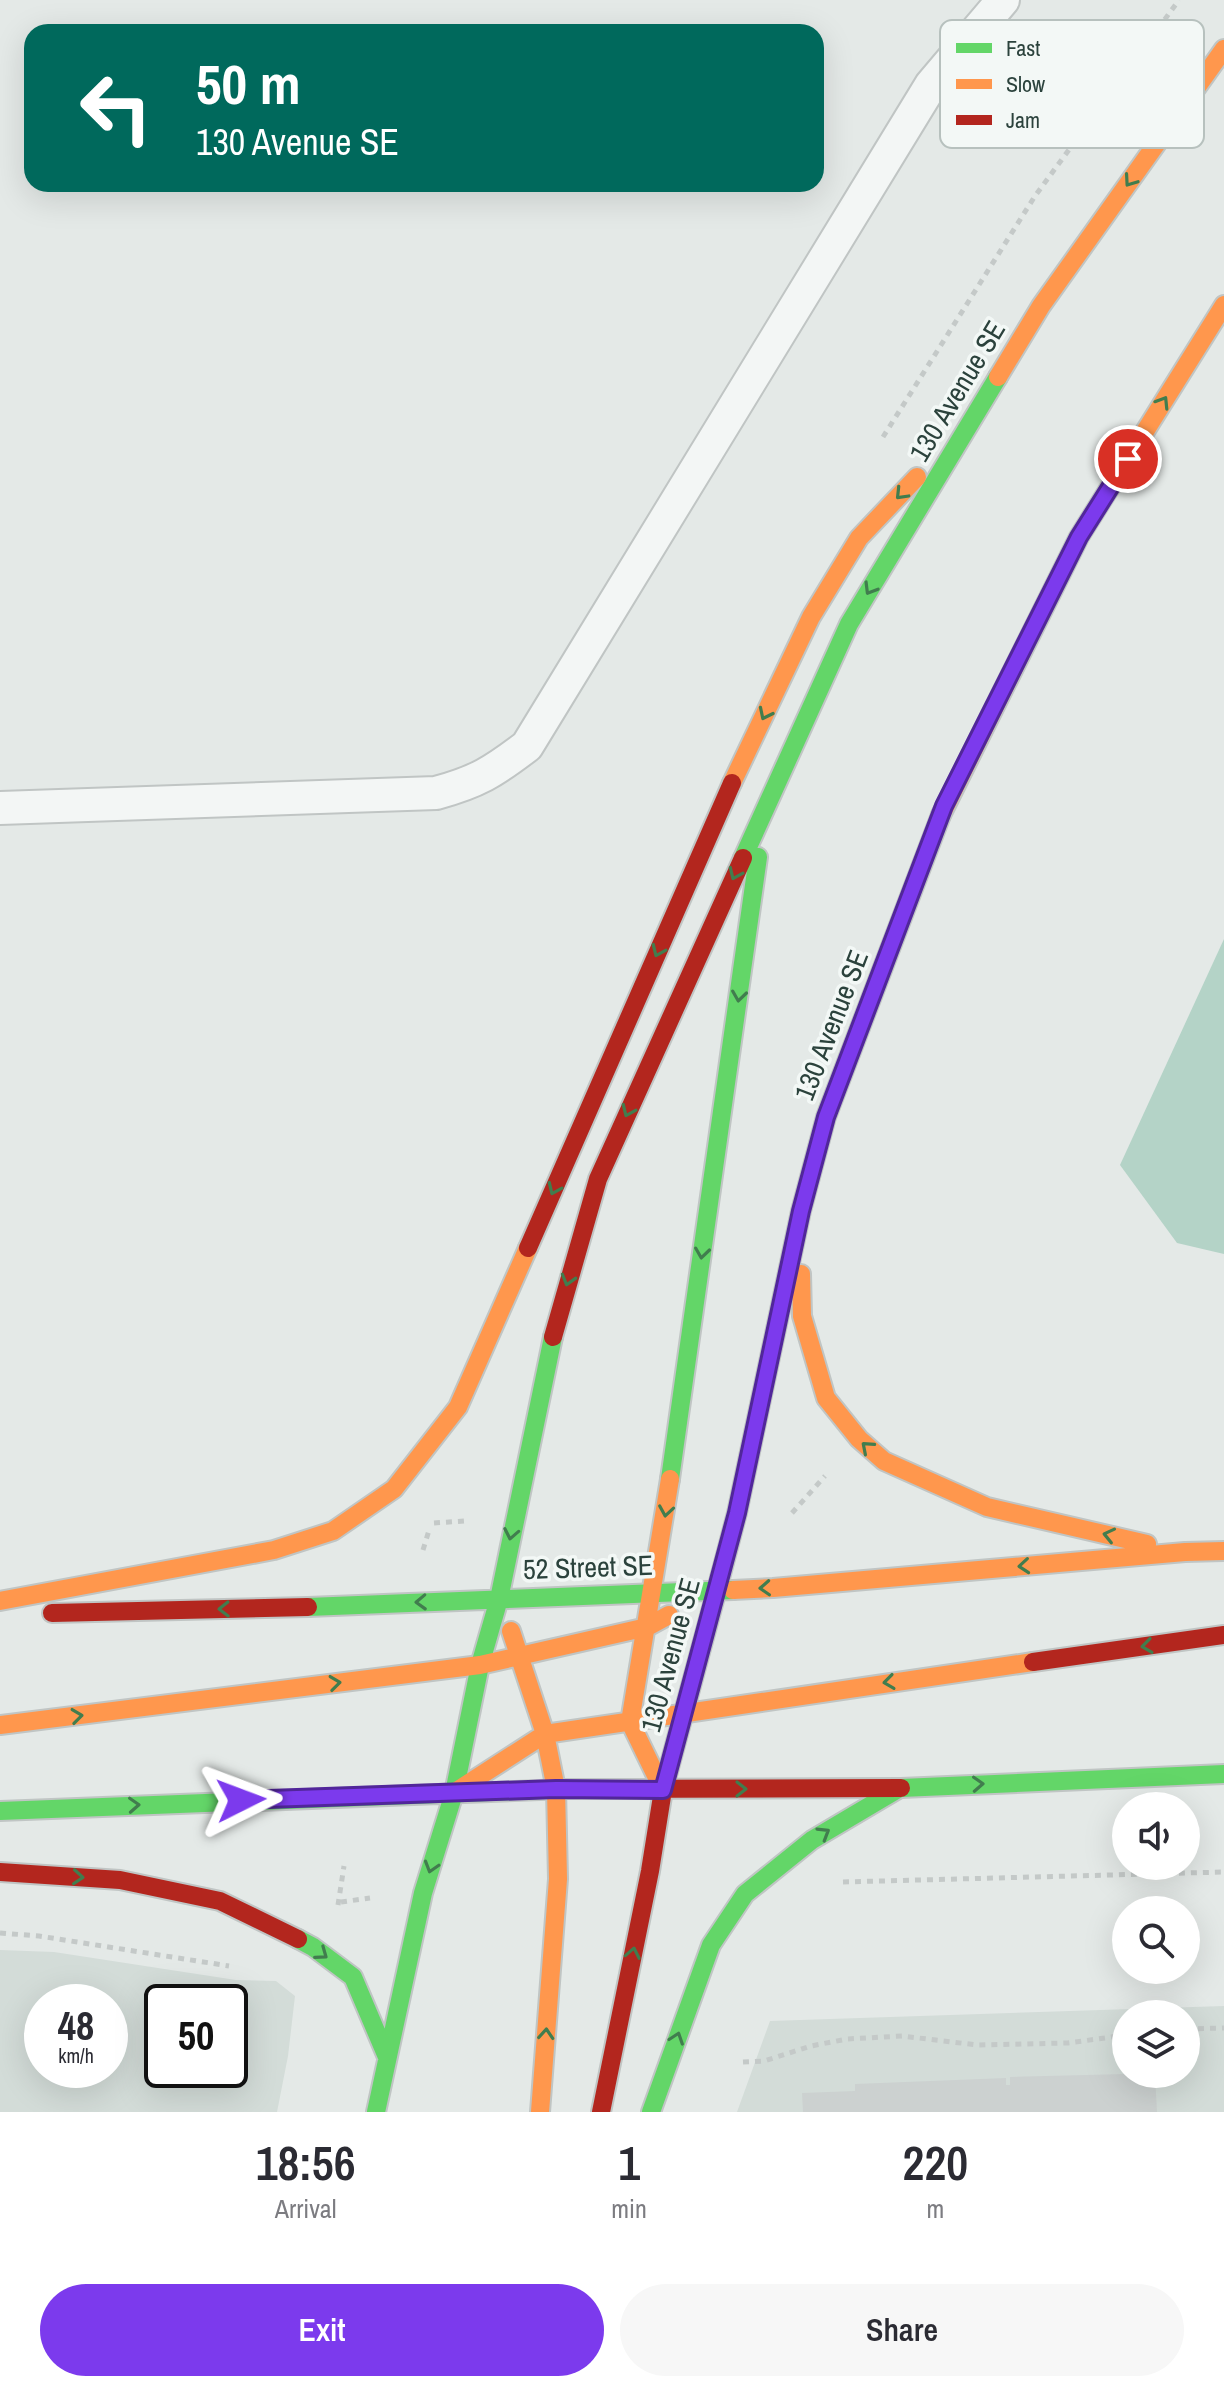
<!DOCTYPE html>
<html lang="en">
<head>
<meta charset="utf-8">
<style>
  :root { --surface:#fff; --page:#f7f7f7; --text:#2b2b33; --muted:#7c7c81; --accent:#7c3aed }
  body { margin:0; font-family:"Archivo Narrow",sans-serif; background:var(--page); color:var(--text); height:100vh; display:flex; flex-direction:column; font-size:30px; white-space:nowrap }
  * { box-sizing:border-box; margin:0 }
  p { font-size:26px; color:var(--muted) }
  .icon { flex:none; width:44px; height:44px; fill:none; stroke:currentColor; stroke-width:2; stroke-linecap:round; stroke-linejoin:round }
  .map { position:relative; height:2112px; overflow:hidden }
  .side { display:flex; flex-direction:column; background:var(--surface); flex:1 }
  .side>* { flex:none }
  .top-card { position:absolute; left:24px; top:24px; width:800px; height:168px; border-radius:24px; box-shadow:0 8px 32px #0002; background:#00695c; color:#fff; overflow:hidden }
  .buttons { position:absolute; left:1112px; top:1792px; display:grid; gap:16px }
  .buttons a { display:grid; place-items:center; width:88px; height:88px; border-radius:50%; background:var(--surface); box-shadow:0 8px 32px #0002; font-size:40px }
  .speed { position:absolute; left:24px; top:1984px; display:flex; gap:16px; font-size:40px; font-weight:700; text-align:center }
  .speed>* { display:grid; place-content:center; width:104px; height:104px; border-radius:50%; background:var(--surface); box-shadow:0 8px 32px #0002; line-height:1 }
  .speed small { font-size:20px; font-weight:400 }
  .speed .limit { border:4px solid #111; border-radius:12px; background:#fff; color:#111 }
  .pin { position:absolute; display:grid; place-items:center; width:68px; height:68px; color:#fff; margin:-34px; border:4px solid #fff; border-radius:50%; box-shadow:0 2px 8px #0007 }
  .me { position:absolute; width:88px; margin:-44px; rotate:87deg; stroke-linejoin:round; filter:drop-shadow(0 0 6px #0008) }
  .turn { display:flex; align-items:center; gap:28px; height:168px; padding:0 40px; font-size:36px }
  .turn .icon { width:104px; height:104px; stroke-width:2.5 }
  .turn b { display:block; font-size:56px; line-height:68px }
  .eta { display:flex; justify-content:space-evenly; align-items:center; height:136px; text-align:center }
  .eta b { font-size:48px; font-weight:600; line-height:56px }
  .action { display:flex; gap:16px; margin-top:auto; padding:16px 40px }
  .action a { flex:1; height:92px; border-radius:48px; background:var(--accent); color:#fff; font-size:32px; font-weight:600; line-height:92px; text-align:center }
  .action a+a { background:var(--page); color:var(--text) }
  .map>svg:first-child { display:block }
  .built { fill:#d3dcd8; fill-rule:evenodd }
  .water { fill:#b4d3c7 }
  .building { fill:#ccd1d0 }
  .lines { fill:none; stroke-linecap:round; stroke-linejoin:round }
  .lane-casing { stroke:#c0c5c4; stroke-width:36 }
  .fast-casing { stroke:#c0c5c4; stroke-width:22 }
  .slow-casing { stroke:#c0c5c4; stroke-width:22 }
  .jam-casing { stroke:#c0c5c4; stroke-width:22 }
  .path { stroke:#c4c9c8; stroke-width:5; stroke-dasharray:6 6; stroke-linecap:butt }
  .lane { stroke:#f3f6f5; stroke-width:32 }
  .fast { stroke:#63d668; stroke-width:18 }
  .slow { stroke:#ff974d; stroke-width:18 }
  .jam { stroke:#b3261e; stroke-width:18 }
  .oneway { stroke:#417d4e }
  .route-casing { stroke:#51269a; stroke-width:20 }
  .route { stroke:#7c3aed; stroke-width:14 }
  .labels { text-anchor:middle; dominant-baseline:central; stroke-width:7; stroke-linejoin:round; paint-order:stroke }
  .street-label { font-size:28px; fill:#2b423c; stroke:#f3f8f6 }
  .key { fill:#f3f8f6; stroke:#b7c1be; stroke-width:2 }
  .key-label { font-size:22px; fill:#2b423c }
</style>
</head>
<body>
<div class="map">
<svg width="1224" height="2112" viewBox="0 0 1224 2112">
  <rect width="100%" height="100%" fill="#e4e9e7"/>
  <!-- built -->
  <path class="built" d="M0 1950 54 1952 236 1980 276 1981 295 1996 288 2056 277 2112H0ZM42 2002H110V2070H42ZM162 2002H230V2070H162Z
    M1224 2006V2112H737L770 2021ZM1126 2014H1186V2074H1126Z"/>
  <!-- water -->
  <path class="water" d="M1224 939V1254L1177 1243 1120 1165Z"/>
  <!-- building -->
  <path class="building" d="M1126 2074H1155L1157 2112H803L802 2093 855 2091V2084L1006 2078V2085H1010V2077Z"/>
  <g class="lines">
    <defs>
      <path id="lane" d="M0 808 436 793C477 782 493 772 527 746L931 85 1003 0"/>
      <path id="fast" d="M743 858 849 624 998 377
        M670 1479 758 857
        M720 1578 737 1513 801 1211 826 1117 941 815
        M308 1607 733 1590
        M901 1788 1224 1774
        M0 1811 566 1789
        M298 1939 313 1947 353 1977 387 2057
        M376 2112 423 1893 454 1793 480 1665 499 1599 553 1337
        M651 2112 711 1945 745 1894 812 1840 898 1789"/>
      <path id="slow" d="M998 377 1041 306 1224 49
        M732 783 811 617 859 538 917 477
        M941 815 1079 537 1224 305
        M801 1274 802 1316 826 1398 859 1439 884 1461 987 1507 1147 1544
        M733 1590 773 1588 1185 1552 1224 1551
        M0 1601 274 1550 333 1531 394 1489 458 1407 528 1248
        M511 1631 545 1734 556 1789 558 1879 540 2112
        M0 1725 480 1665 647 1627 669 1615
        M663 1790 630 1722 670 1479
        M455 1792 545 1734 1033 1662"/>
      <path id="jam" d="M528 1248 732 783
        M553 1337 598 1179 743 858
        M52 1613 308 1607
        M1033 1662 1224 1635
        M566 1789 901 1788
        M0 1872 120 1880 220 1901 298 1939
        M601 2112 650 1871 663 1790 720 1578"/>
    </defs>
    <!-- lane casing -->
    <use href="#lane" class="lane-casing"/>
    <!-- fast casing -->
    <use href="#fast" class="fast-casing"/>
    <!-- slow casing -->
    <use href="#slow" class="slow-casing"/>
    <!-- jam casing -->
    <use href="#jam" class="jam-casing"/>
    <!-- path -->
    <path class="path" d="M883 437 1035 196 1179 0
      M792 1513 825 1476
      M434 1523 464 1521
      M423 1550 430 1527
      M843 1882 1224 1872
      M341 1902 370 1898
      M338 1905 344 1866
      M0 1933 39 1936 229 1966
      M1186 2029 1224 2028
      M743 2062 764 2061 811 2046 847 2039 902 2036 977 2045 1068 2043 1126 2035"/>
    <!-- lane -->
    <use href="#lane" class="lane"/>
    <!-- fast -->
    <use href="#fast" class="fast"/>
    <!-- slow -->
    <use href="#slow" class="slow"/>
    <!-- jam -->
    <use href="#jam" class="jam"/>
  </g>
  <!-- one-way arrows -->
  <defs><path id="oneway-chevron" d="M-2-3.5L2.5 0L-2 3.5" fill="none" stroke-width="1.6" stroke-linecap="round" stroke-linejoin="round" transform="scale(2)"/></defs>
  <g class="oneway">
    <use href="#oneway-chevron" transform="translate(1130 181) rotate(125)"/>
    <use href="#oneway-chevron" transform="translate(1163 402) rotate(-58)"/>
    <use href="#oneway-chevron" transform="translate(901 494) rotate(134)"/>
    <use href="#oneway-chevron" transform="translate(870 589) rotate(121)"/>
    <use href="#oneway-chevron" transform="translate(765 714) rotate(116)"/>
    <use href="#oneway-chevron" transform="translate(735 874) rotate(114)"/>
    <use href="#oneway-chevron" transform="translate(658 951) rotate(114)"/>
    <use href="#oneway-chevron" transform="translate(739 996) rotate(98)"/>
    <use href="#oneway-chevron" transform="translate(628 1111) rotate(114)"/>
    <use href="#oneway-chevron" transform="translate(554 1189) rotate(114)"/>
    <use href="#oneway-chevron" transform="translate(702 1253) rotate(98)"/>
    <use href="#oneway-chevron" transform="translate(568 1280) rotate(106)"/>
    <use href="#oneway-chevron" transform="translate(867 1447) rotate(-139)"/>
    <use href="#oneway-chevron" transform="translate(666 1511) rotate(99)"/>
    <use href="#oneway-chevron" transform="translate(511 1534) rotate(101)"/>
    <use href="#oneway-chevron" transform="translate(1109 1535) rotate(-167)"/>
    <use href="#oneway-chevron" transform="translate(1024 1566) rotate(175)"/>
    <use href="#oneway-chevron" transform="translate(765 1588) rotate(177)"/>
    <use href="#oneway-chevron" transform="translate(421 1602) rotate(178)"/>
    <use href="#oneway-chevron" transform="translate(224 1609) rotate(179)"/>
    <use href="#oneway-chevron" transform="translate(1147 1646) rotate(172)"/>
    <use href="#oneway-chevron" transform="translate(889 1682) rotate(172)"/>
    <use href="#oneway-chevron" transform="translate(335 1683) rotate(-7)"/>
    <use href="#oneway-chevron" transform="translate(77 1716) rotate(-7)"/>
    <use href="#oneway-chevron" transform="translate(978 1784) rotate(-3)"/>
    <use href="#oneway-chevron" transform="translate(741 1789)"/>
    <use href="#oneway-chevron" transform="translate(134 1805) rotate(-3)"/>
    <use href="#oneway-chevron" transform="translate(824 1833) rotate(-31)"/>
    <use href="#oneway-chevron" transform="translate(431 1867) rotate(107)"/>
    <use href="#oneway-chevron" transform="translate(78 1877) rotate(4)"/>
    <use href="#oneway-chevron" transform="translate(633 1953) rotate(-79)"/>
    <use href="#oneway-chevron" transform="translate(322 1954) rotate(36)"/>
    <use href="#oneway-chevron" transform="translate(546 2034) rotate(-86)"/>
    <use href="#oneway-chevron" transform="translate(677 2038) rotate(-71)"/>
  </g>
  <g class="lines">
    <defs>
      <path id="route" d="M241 1800 556 1789 663 1790 737 1513 801 1211 826 1117 944 806 1079 537 1128 459"/>
    </defs>
    <!-- route casing -->
    <use href="#route" class="route-casing"/>
    <!-- route -->
    <use href="#route" class="route"/>
  </g>
  <g class="labels">
    <!-- street labels -->
    <g class="street-label">
      <text transform="translate(957 391) rotate(-59)">130 Avenue SE</text>
      <text transform="translate(831 1025) rotate(-69)">130 Avenue SE</text>
      <text transform="translate(588 1567) rotate(-2)">52 Street SE</text>
      <text transform="translate(670 1655) rotate(-75)">130 Avenue SE</text>
    </g>
  </g>
  <!-- legend -->
  <rect x="940" y="20" width="264" height="128" rx="12" class="key"/>
  <rect x="956" y="43" width="36" height="10" fill="#63d668"/>
  <rect x="956" y="79" width="36" height="10" fill="#ff974d"/>
  <rect x="956" y="115" width="36" height="10" fill="#b3261e"/>
  <g class="key-label">
    <text x="1006" y="56">Fast</text>
    <text x="1006" y="92">Slow</text>
    <text x="1006" y="128">Jam</text>
  </g>
</svg>
<div class="buttons">
<a><svg class="icon" aria-label="sound" viewBox="0 0 24 24"><path d="M4 9h4l5-4v14l-5-4H4zM17 9q2 3 0 6"/></svg></a>
<a><svg class="icon" aria-label="search" viewBox="0 0 24 24"><circle cx="10" cy="10" r="6"/><path d="M15 15l6 6"/></svg></a>
<a><svg class="icon" aria-label="layers" viewBox="0 0 24 24"><path d="M12 4l9 5-9 5-9-5zM3 14l9 5 9-5"/></svg></a>
</div>
<div class="speed"><div>48<small>km/h</small></div><div class="limit">50</div></div>
<div class="pin" style="left:1128px;top:459px;background:#d93025"><svg class="icon" aria-label="arrive" viewBox="0 0 24 24"><path d="M6 21V4h12l-3 4 3 4H6"/></svg></div>
<svg class="me" style="left:241px;top:1800px" viewBox="-20 -20 40 40"><path d="M0-17L14 15 0 8-14 15z" fill="#7c3aed" stroke="#fff" stroke-width="4"/></svg>
<div class="top-card">
<div class="turn"><svg class="icon" aria-label="left" viewBox="0 0 24 24"><path d="M17 20v-9H6M10 6l-5 5 5 5"/></svg><div><b>50 m</b>130 Avenue SE</div></div>
</div>
</div>
<section class="side">
<div class="eta">
<div><b>18:56</b><p>Arrival</p></div>
<div><b>1</b><p>min</p></div>
<div><b>220</b><p>m</p></div>
</div>
<div class="action"><a>Exit</a><a>Share</a></div>
</section>
</body>
</html>
